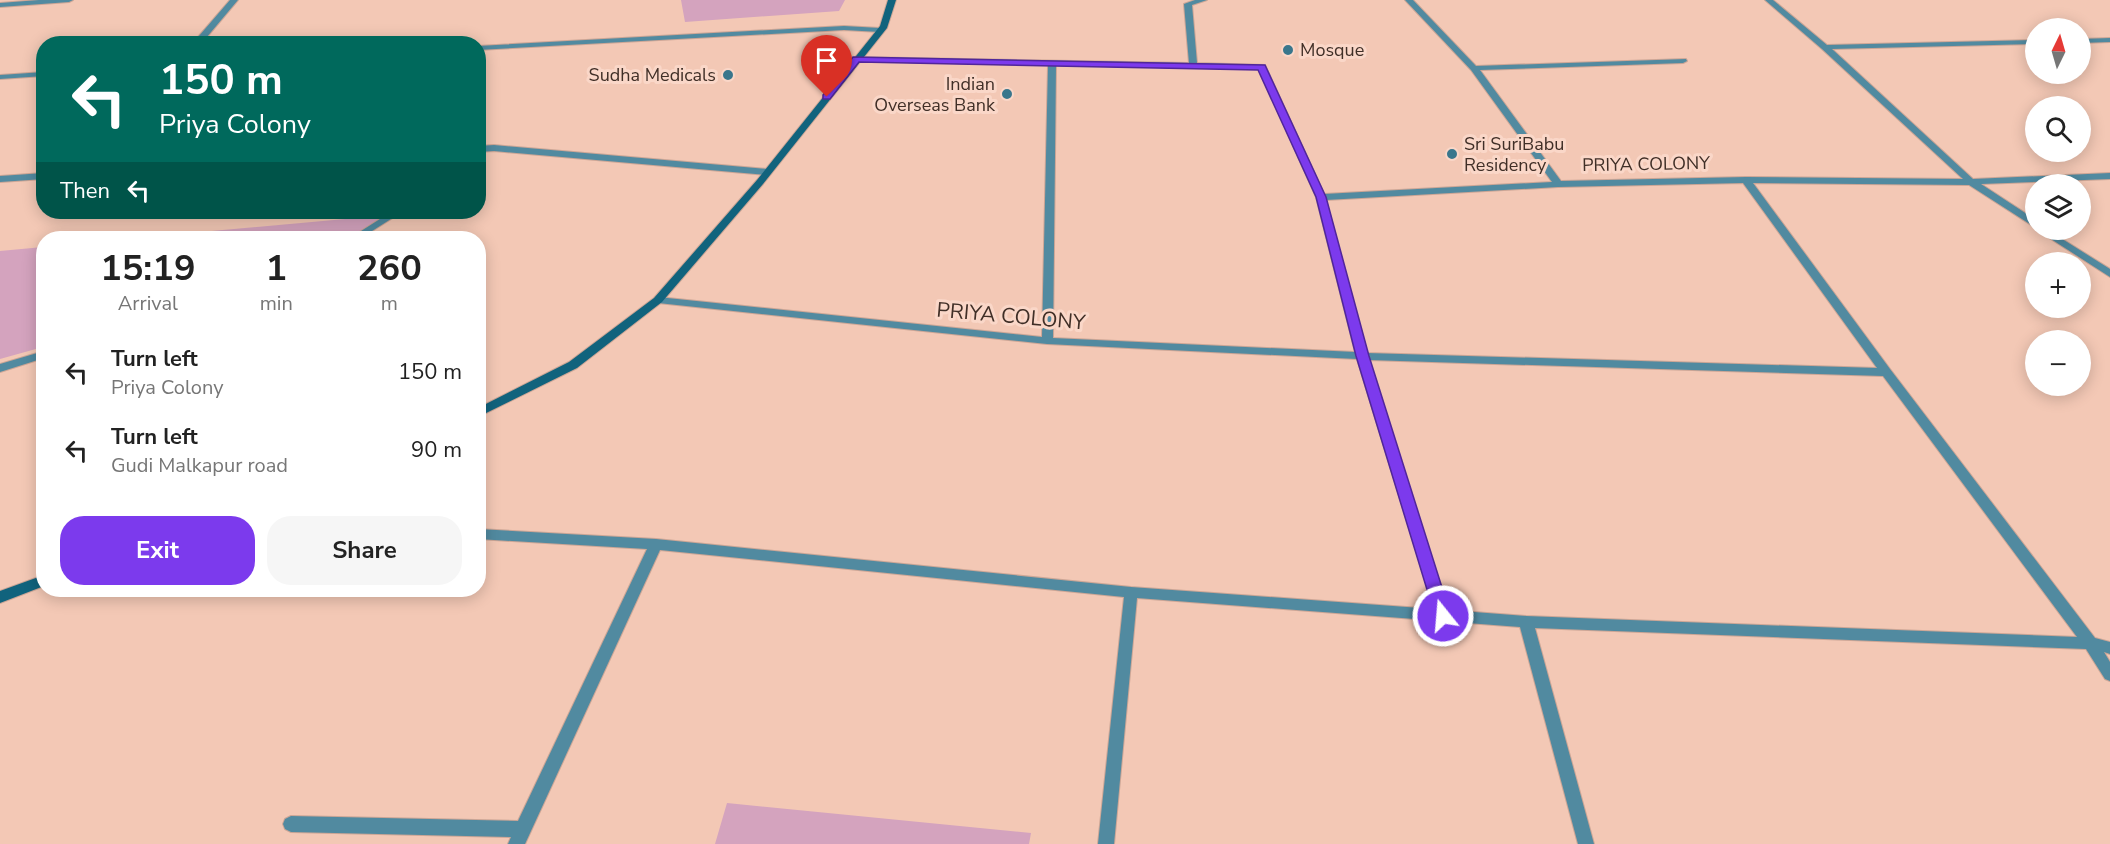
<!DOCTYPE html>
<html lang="en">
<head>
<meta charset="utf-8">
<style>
  :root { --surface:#fff; --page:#f6f6f6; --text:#222; --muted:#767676; --accent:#7c3aed }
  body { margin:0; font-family:"Nunito Sans",sans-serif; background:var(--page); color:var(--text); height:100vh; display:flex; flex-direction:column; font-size:22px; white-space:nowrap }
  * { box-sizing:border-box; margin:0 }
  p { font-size:20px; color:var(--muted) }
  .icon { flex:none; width:33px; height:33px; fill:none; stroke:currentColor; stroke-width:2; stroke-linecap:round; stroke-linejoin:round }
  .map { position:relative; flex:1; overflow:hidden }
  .panel { position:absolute; left:36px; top:231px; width:450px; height:366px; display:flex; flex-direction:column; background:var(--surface); border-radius:24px; box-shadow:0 3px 15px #0003 }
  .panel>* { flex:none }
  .hud { position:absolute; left:36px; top:36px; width:450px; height:183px; border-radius:24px; box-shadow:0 3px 15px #0003; background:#00695c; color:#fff; overflow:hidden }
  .needle { width:39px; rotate:5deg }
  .fabs { position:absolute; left:2025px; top:18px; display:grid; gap:12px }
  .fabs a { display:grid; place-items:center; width:66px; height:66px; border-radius:50%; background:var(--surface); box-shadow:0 3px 15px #0003; font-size:30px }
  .pin { position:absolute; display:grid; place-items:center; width:51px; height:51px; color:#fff; margin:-62px -26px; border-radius:50% 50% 50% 0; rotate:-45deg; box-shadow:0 0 6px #0007 }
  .pin .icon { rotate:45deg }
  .me { position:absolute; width:66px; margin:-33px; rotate:343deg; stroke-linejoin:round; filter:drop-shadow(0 0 4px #0008) }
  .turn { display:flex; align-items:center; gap:21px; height:126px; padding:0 24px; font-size:27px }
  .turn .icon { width:78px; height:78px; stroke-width:2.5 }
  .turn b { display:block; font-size:42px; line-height:51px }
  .then { display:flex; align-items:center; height:57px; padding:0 24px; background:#0003; gap:12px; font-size:22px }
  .eta { display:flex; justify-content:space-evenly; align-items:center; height:102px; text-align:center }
  .eta b { font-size:36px; font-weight:700; line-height:42px }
  .button { display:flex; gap:12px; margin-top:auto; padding:12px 24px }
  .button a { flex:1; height:69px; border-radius:24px; background:var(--accent); color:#fff; font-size:24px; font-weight:700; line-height:69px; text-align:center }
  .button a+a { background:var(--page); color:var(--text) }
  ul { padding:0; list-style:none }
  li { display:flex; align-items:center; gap:18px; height:78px; padding:0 24px }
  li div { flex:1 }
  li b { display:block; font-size:22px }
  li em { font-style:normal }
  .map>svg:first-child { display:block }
  .green { fill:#d4a3be }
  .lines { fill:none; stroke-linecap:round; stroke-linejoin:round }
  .street-casing { stroke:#cca696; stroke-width:2 }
  .secondary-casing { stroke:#cca696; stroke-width:2 }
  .street { fill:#518aa0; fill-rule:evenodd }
  .secondary { fill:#11637d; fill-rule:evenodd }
  .route { fill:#7c3aed; stroke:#51269a; stroke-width:1.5 }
  .poi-dot { fill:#39768c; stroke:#fad7c8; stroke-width:2 }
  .labels { text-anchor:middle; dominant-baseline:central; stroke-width:6; stroke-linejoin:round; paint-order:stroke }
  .far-poi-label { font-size:18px; fill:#402f27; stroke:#fad7c8; text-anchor:start }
  .far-street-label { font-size:18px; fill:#402f27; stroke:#fad7c8 }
  .street-label { font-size:21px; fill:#402f27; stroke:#fad7c8 }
</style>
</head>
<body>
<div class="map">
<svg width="2110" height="844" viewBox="0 0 2110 844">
  <rect width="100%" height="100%" fill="#f3c8b5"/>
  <!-- green -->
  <path class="green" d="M681 0H845L839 11 685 22Z
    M389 215 351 238H134Z
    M43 247V347L0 359V251Z
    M727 803 1031 833 1029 844H715Z"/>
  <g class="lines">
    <defs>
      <path id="street" d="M39 0H73L69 2 0 7V3Z
        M230 0H238L201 44H192Z
        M1195 0H1207L1192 5 1197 63 1265 65 1324 194 1552 182 1471 70 1405 0H1413L1476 66 1686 59 1687 61 1683 63 1480 70 1561 181 1746 177 1963 179 1822 49 1765 0H1773L1827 45 2036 40V44L1832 49 1973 179 2110 173V179L1981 184 2036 220V228L1969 185 1753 183 1890 369 2095 638 2110 642V654L2104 652 2110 662V681L2105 679 2086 649 1535 628 1594 844H1578L1520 627 1137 598 1114 844H1098L1124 597 660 550 525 844H508L511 837 291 832 285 829 283 824 285 819 291 816 518 821 647 549 478 539V529L656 539 1131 587 1434 609 1357 359 1047 344 658 303 653 300 658 297 1042 337 1048 65 856 61 852 59 856 57 1189 63 1184 4ZM1056 65 1259 69 1316 197 1355 352 1053 338ZM1743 183 1877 368 1367 353 1326 200 1558 187ZM1369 360 1883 376 2077 637 1526 616 1448 610Z
        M844 26 880 28 884 30 880 32 844 30 478 50V46Z
        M2110 38V42L2080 43V39Z
        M44 72V76L0 79V75Z
        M494 145 767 169 772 172 767 175 494 151 478 152V146Z
        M44 173V179L0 182V176Z
        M391 212H402L361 238H350Z
        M2037 230H2048L2110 269V277Z
        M44 351V358L0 372V364Z"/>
      <path id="secondary" d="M888 0H896L887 28 763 184 662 302 577 368 478 417V408L569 362 654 298 757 180 880 26Z
        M44 575V586L0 603V591Z"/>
    </defs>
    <!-- street casing -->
    <use href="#street" class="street-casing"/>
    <!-- secondary casing -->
    <use href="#secondary" class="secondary-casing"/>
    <!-- street -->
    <use href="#street" class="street"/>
    <!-- secondary -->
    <use href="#secondary" class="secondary"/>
  </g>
  <!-- route -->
  <path class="route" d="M853 57 1265 65 1326 197 1369 356 1451 616 1449 621 1443 623 1438 621 1435 616 1356 356 1316 197 1258 70 859 62 830 99H823V95Z"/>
  <!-- markers -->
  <g class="poi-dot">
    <circle cx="1288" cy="50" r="6"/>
    <circle cx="728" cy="75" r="6"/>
    <circle cx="1007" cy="94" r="6"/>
    <circle cx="1452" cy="154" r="6"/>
  </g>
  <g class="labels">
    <!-- far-poi labels -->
    <g class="far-poi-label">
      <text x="1300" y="50">Mosque</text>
      <text x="716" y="75" text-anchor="end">Sudha Medicals</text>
      <text x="995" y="84" text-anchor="end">Indian<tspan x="995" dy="21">Overseas Bank</tspan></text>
      <text x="1464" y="144">Sri SuriBabu<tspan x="1464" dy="21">Residency</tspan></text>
    </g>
    <!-- far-street labels -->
    <g class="far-street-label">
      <text transform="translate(1646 164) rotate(-1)">PRIYA COLONY</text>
    </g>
    <!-- street labels -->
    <g class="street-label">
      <text transform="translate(1011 316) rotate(5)">PRIYA COLONY</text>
    </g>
  </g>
</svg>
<div class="fabs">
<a><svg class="needle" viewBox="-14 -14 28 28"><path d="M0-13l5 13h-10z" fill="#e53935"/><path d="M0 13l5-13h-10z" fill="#767676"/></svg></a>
<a><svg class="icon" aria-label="search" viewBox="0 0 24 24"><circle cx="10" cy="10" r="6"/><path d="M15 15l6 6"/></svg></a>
<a><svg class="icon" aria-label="layers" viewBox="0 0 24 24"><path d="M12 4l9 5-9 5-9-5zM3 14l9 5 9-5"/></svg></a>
<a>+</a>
<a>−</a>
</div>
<div class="pin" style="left:827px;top:97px;background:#d93025"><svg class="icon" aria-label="arrive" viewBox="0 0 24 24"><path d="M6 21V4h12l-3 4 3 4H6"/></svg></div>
<svg class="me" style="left:1443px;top:616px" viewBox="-20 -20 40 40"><circle r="17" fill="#7c3aed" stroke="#fff" stroke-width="3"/><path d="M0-11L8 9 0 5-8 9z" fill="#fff"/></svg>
<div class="hud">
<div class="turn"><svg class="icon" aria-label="left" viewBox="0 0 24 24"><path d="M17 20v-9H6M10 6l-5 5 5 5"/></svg><div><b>150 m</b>Priya Colony</div></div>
<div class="then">Then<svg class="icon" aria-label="left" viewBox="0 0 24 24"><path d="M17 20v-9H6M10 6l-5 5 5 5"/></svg></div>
</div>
<section class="panel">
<div class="eta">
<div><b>15:19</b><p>Arrival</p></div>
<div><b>1</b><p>min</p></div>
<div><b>260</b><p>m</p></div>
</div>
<ul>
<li><svg class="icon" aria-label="left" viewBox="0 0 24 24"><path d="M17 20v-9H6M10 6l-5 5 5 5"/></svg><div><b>Turn left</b><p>Priya Colony</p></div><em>150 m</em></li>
<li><svg class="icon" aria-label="left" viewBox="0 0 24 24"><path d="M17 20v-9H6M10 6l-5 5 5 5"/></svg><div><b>Turn left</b><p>Gudi Malkapur road</p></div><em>90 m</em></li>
</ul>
<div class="button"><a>Exit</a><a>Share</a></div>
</section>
</div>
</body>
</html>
